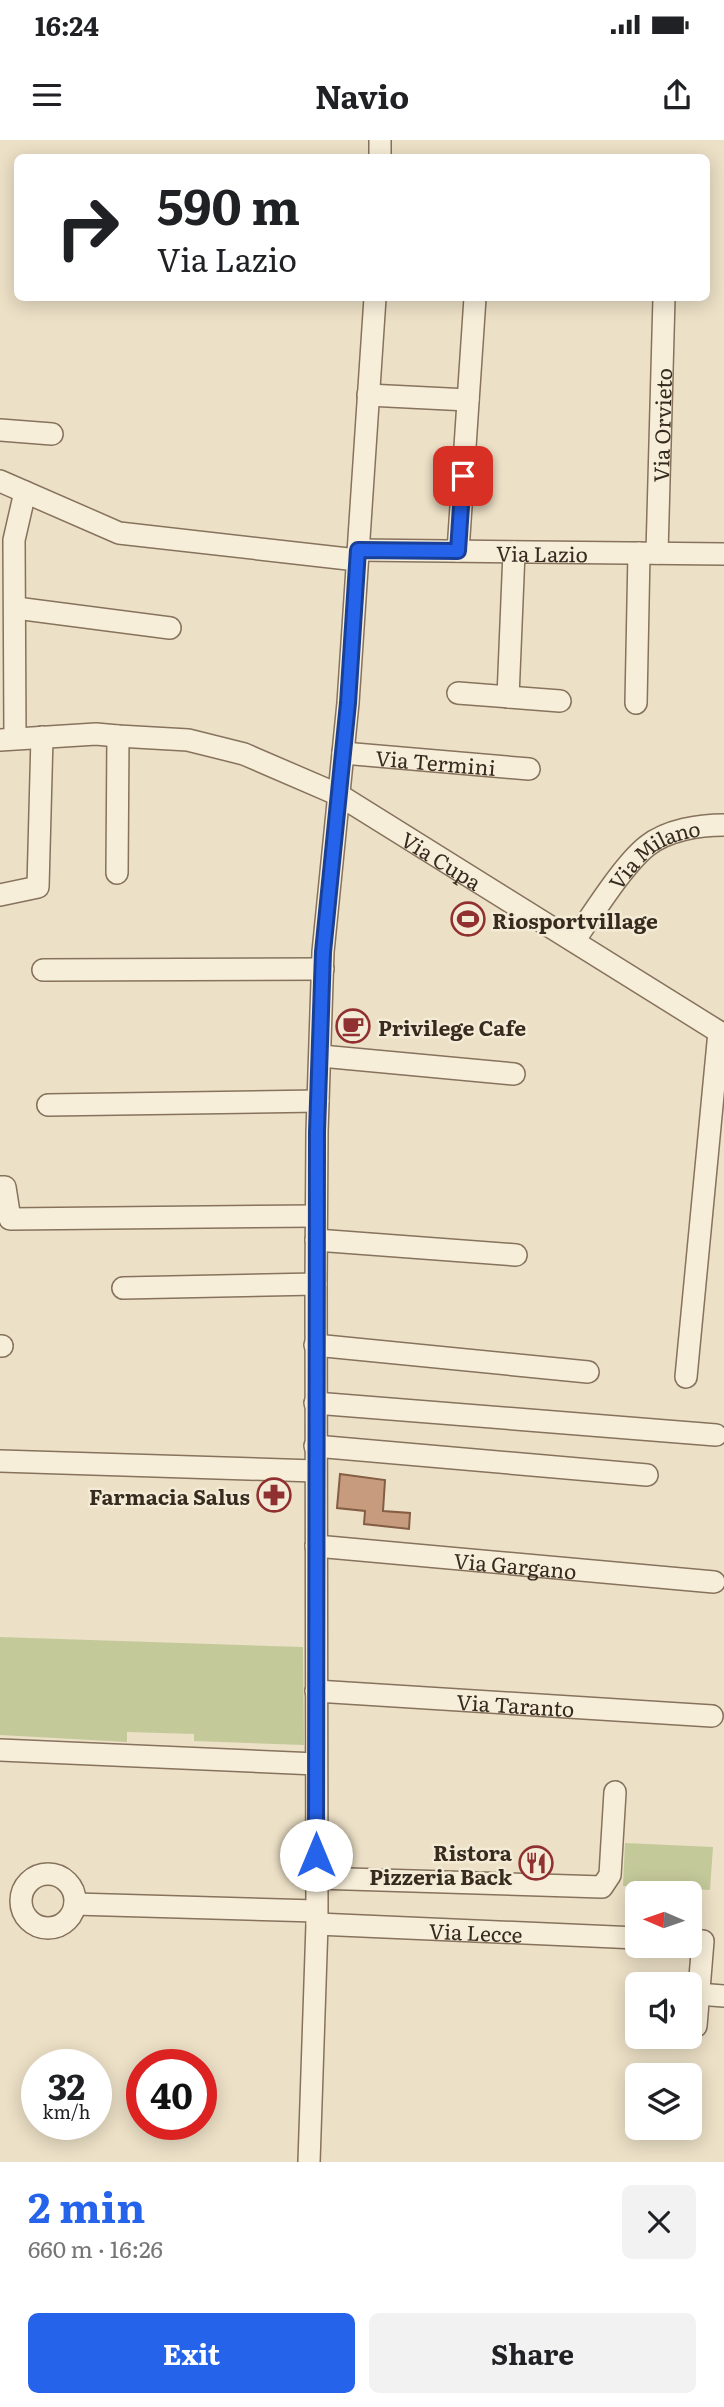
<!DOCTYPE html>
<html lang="en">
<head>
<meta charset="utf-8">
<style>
  :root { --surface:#fff; --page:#f2f2f2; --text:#202124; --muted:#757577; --accent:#2563eb }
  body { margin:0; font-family:Literata,serif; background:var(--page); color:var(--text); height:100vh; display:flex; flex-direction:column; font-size:26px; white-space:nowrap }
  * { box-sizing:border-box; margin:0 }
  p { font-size:23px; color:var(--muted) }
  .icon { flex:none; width:38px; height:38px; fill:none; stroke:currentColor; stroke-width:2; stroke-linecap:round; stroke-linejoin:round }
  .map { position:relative; height:2022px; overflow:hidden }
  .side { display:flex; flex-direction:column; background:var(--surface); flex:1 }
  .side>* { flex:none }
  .banner { position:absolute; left:14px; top:14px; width:696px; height:147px; border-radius:10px; box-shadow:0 4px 18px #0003; background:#fff; color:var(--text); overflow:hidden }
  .needle { width:46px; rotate:272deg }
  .controls { position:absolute; left:625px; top:1741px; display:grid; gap:14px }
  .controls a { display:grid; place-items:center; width:77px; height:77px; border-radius:10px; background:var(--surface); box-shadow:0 4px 18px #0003; font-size:35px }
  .speed { position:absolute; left:21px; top:1909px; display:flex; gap:14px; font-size:35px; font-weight:700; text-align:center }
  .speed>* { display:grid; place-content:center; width:91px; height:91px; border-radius:50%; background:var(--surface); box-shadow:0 4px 18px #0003; line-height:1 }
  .speed small { font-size:18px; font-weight:400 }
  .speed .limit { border:10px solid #d22; background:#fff; color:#111 }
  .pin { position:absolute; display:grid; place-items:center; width:60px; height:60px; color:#fff; margin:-30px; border-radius:14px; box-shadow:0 4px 10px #0006 }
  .me { position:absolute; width:77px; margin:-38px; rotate:0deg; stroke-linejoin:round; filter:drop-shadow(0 0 5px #0008) }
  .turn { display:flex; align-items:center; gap:24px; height:147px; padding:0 28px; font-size:32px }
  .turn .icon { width:91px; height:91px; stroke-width:2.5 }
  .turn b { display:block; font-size:49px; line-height:60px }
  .round { display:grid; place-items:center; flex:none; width:74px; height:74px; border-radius:10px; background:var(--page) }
  .headline { display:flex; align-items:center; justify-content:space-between; height:119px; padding:0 28px }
  h1 { font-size:42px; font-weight:700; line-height:52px; color:var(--accent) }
  .action { display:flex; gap:14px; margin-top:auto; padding:14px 28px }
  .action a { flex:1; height:80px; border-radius:10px; background:var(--accent); color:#fff; font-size:28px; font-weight:700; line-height:80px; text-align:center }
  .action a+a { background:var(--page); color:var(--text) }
  .status { display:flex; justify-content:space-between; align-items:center; height:49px; padding:0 35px; background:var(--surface); direction:ltr }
  .status svg { height:19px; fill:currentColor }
  header { display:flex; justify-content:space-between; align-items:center; height:91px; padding:0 28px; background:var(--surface); font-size:32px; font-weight:700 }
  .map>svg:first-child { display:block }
  .green { fill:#c4c99a }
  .building { fill:#c79c7e; stroke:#835d44; stroke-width:2 }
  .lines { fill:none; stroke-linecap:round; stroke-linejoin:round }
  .minor-casing { stroke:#86725d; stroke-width:24 }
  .minor { stroke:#f7eed9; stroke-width:21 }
  .route-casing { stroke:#184099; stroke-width:18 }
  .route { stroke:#2563eb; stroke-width:12 }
  .labels { text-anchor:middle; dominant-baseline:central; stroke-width:5; stroke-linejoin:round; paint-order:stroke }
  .street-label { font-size:21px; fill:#372b20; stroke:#f3ebd5 }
  .poi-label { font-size:21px; font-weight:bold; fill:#372b20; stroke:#f3ebd5; text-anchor:start }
</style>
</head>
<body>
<div class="status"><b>16:24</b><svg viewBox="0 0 49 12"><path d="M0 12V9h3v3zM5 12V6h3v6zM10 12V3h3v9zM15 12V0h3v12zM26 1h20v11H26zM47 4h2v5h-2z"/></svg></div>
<header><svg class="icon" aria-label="menu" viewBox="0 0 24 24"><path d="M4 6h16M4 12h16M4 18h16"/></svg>Navio<svg class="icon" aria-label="share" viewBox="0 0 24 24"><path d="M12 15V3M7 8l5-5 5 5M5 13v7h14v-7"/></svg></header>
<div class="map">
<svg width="724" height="2022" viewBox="0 0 724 2022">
  <rect width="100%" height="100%" fill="#ece0c6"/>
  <!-- green -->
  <path class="green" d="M0 1497 303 1507 304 1605 194 1601V1594L127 1592V1602L0 1595Z
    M625 1703 713 1707 710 1750 623 1746Z"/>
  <!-- building -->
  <path class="building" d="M340 1334 385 1340 383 1371 410 1373 409 1389 364 1384 365 1371 337 1368Z"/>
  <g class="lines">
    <defs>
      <g id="minor">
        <path d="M380 18V0"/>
        <path d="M368 255 468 260"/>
        <path d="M0 290 52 294"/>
        <path d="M0 341 119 393 357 420"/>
        <path id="s1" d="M358 410 724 414"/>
        <path d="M458 411 475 158"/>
        <path id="s2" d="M657 413 664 158"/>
        <path d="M16 468 170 488"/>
        <path d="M458 553 560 561"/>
        <path d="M508 557 514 412"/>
        <path d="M636 563 639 413"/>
        <path d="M15 598 14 400 25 352"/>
        <path id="s3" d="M0 600 96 594 118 596 188 600 244 614 339 655 724 895"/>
        <path id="s4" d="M343 613 529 629"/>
        <path d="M117 733 118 596"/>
        <path d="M0 755 38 747 42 597"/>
        <path id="s5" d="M574 801C593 774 623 725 647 706 667 690 699 685 724 685"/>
        <path d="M43 830 323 829"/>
        <path d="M321 916 514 934"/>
        <path d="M48 965 318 961"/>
        <path d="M0 1047H5L10 1079 316 1076"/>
        <path d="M316 1100 516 1115"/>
        <path d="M123 1148 316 1144"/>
        <path d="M315 1205 588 1232"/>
        <path d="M0 1206H2"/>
        <path d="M686 1237 719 892"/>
        <path d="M315 1263 716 1295"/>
        <path d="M315 1306 647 1335"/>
        <path d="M0 1321 315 1331"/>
        <path id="s6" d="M316 1406 714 1442"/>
        <path id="s7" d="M316 1551 712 1576"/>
        <path d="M0 1610 316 1624"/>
        <circle cx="48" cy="1761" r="27"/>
        <path d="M316 1738 602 1747 610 1735 615 1652"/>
        <path d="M75 1764 316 1771"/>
        <path id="s8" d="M317 1784 637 1798"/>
        <path d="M690 1801H703L696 1886"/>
        <path d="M698 1854 724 1856"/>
        <path d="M309 2022 317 1784 316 1144 317 992 323 812 348 563 375 158"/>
      </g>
    </defs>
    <!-- minor casing -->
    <use href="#minor" class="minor-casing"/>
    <!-- minor -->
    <use href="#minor" class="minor"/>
  </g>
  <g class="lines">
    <defs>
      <path id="route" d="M316 1715 317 992 323 812 348 563 358 410 458 411 463 336"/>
    </defs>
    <!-- route casing -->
    <use href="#route" class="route-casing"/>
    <!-- route -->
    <use href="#route" class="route"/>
  </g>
  <!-- icons -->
  <defs>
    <symbol id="stadium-ring" viewBox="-11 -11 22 22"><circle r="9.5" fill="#f3ebd5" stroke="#913031" stroke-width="1.5"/><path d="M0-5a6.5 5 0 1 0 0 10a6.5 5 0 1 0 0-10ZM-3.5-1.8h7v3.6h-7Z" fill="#913031"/></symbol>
    <symbol id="cafe-ring" viewBox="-11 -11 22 22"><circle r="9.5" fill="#f3ebd5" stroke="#913031" stroke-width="1.5"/><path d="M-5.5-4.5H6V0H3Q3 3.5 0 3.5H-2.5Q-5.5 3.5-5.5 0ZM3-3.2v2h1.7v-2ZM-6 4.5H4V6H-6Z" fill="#913031"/></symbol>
    <symbol id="pharmacy-ring" viewBox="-11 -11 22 22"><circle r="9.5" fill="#f3ebd5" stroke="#913031" stroke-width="1.5"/><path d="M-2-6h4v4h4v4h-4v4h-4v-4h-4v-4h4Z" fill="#913031"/></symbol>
    <symbol id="restaurant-ring" viewBox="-11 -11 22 22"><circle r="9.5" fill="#f3ebd5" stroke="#913031" stroke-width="1.5"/><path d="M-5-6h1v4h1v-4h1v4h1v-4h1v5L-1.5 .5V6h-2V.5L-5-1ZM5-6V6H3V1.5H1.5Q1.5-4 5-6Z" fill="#913031"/></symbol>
  </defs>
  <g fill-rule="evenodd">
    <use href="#stadium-ring" x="449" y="760" width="38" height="38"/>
    <use href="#cafe-ring" x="334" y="867" width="38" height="38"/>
    <use href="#pharmacy-ring" x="255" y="1336" width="38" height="38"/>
    <use href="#restaurant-ring" x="517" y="1704" width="38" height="38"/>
  </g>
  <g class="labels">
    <!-- street labels -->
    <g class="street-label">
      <text stroke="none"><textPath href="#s2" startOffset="128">Via Orvieto</textPath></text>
      <text stroke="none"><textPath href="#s1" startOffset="184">Via Lazio</textPath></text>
      <text stroke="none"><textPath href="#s4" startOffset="93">Via Termini</textPath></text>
      <text stroke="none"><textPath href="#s3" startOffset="471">Via Cupa</textPath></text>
      <text stroke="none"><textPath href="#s5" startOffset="122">Via Milano</textPath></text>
      <text stroke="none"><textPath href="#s6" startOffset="200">Via Gargano</textPath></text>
      <text stroke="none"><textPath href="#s7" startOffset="200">Via Taranto</textPath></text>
      <text stroke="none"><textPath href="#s8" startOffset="159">Via Lecce</textPath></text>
    </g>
    <!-- poi labels -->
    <g class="poi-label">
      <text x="492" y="779">Riosportvillage</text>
      <text x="378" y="886">Privilege Cafe</text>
      <text x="250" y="1355" text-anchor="end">Farmacia Salus</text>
      <text x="512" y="1711" text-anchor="end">Ristora<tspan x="512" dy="24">Pizzeria Back</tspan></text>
    </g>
  </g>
</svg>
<div class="controls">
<a><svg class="needle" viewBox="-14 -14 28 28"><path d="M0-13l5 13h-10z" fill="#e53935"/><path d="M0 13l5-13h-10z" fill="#757577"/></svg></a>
<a><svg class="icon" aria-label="sound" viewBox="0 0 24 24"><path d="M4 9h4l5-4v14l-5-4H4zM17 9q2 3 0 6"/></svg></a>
<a><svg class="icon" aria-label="layers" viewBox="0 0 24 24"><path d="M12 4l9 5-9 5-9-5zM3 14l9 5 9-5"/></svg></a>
</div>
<div class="speed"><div>32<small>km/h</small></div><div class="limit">40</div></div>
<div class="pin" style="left:463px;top:336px;background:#d93025"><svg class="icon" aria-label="arrive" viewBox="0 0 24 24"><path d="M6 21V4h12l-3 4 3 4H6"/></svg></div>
<svg class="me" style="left:316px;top:1715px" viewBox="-20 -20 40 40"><circle r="19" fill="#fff"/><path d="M0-13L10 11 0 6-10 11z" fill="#2563eb"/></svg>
<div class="banner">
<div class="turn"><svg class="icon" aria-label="right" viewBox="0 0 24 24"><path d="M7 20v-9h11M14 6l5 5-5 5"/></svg><div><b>590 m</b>Via Lazio</div></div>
</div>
</div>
<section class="side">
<div class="headline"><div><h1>2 min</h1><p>660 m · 16:26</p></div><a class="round"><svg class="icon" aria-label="close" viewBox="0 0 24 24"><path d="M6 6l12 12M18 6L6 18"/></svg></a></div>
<div class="action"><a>Exit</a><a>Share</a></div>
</section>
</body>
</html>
